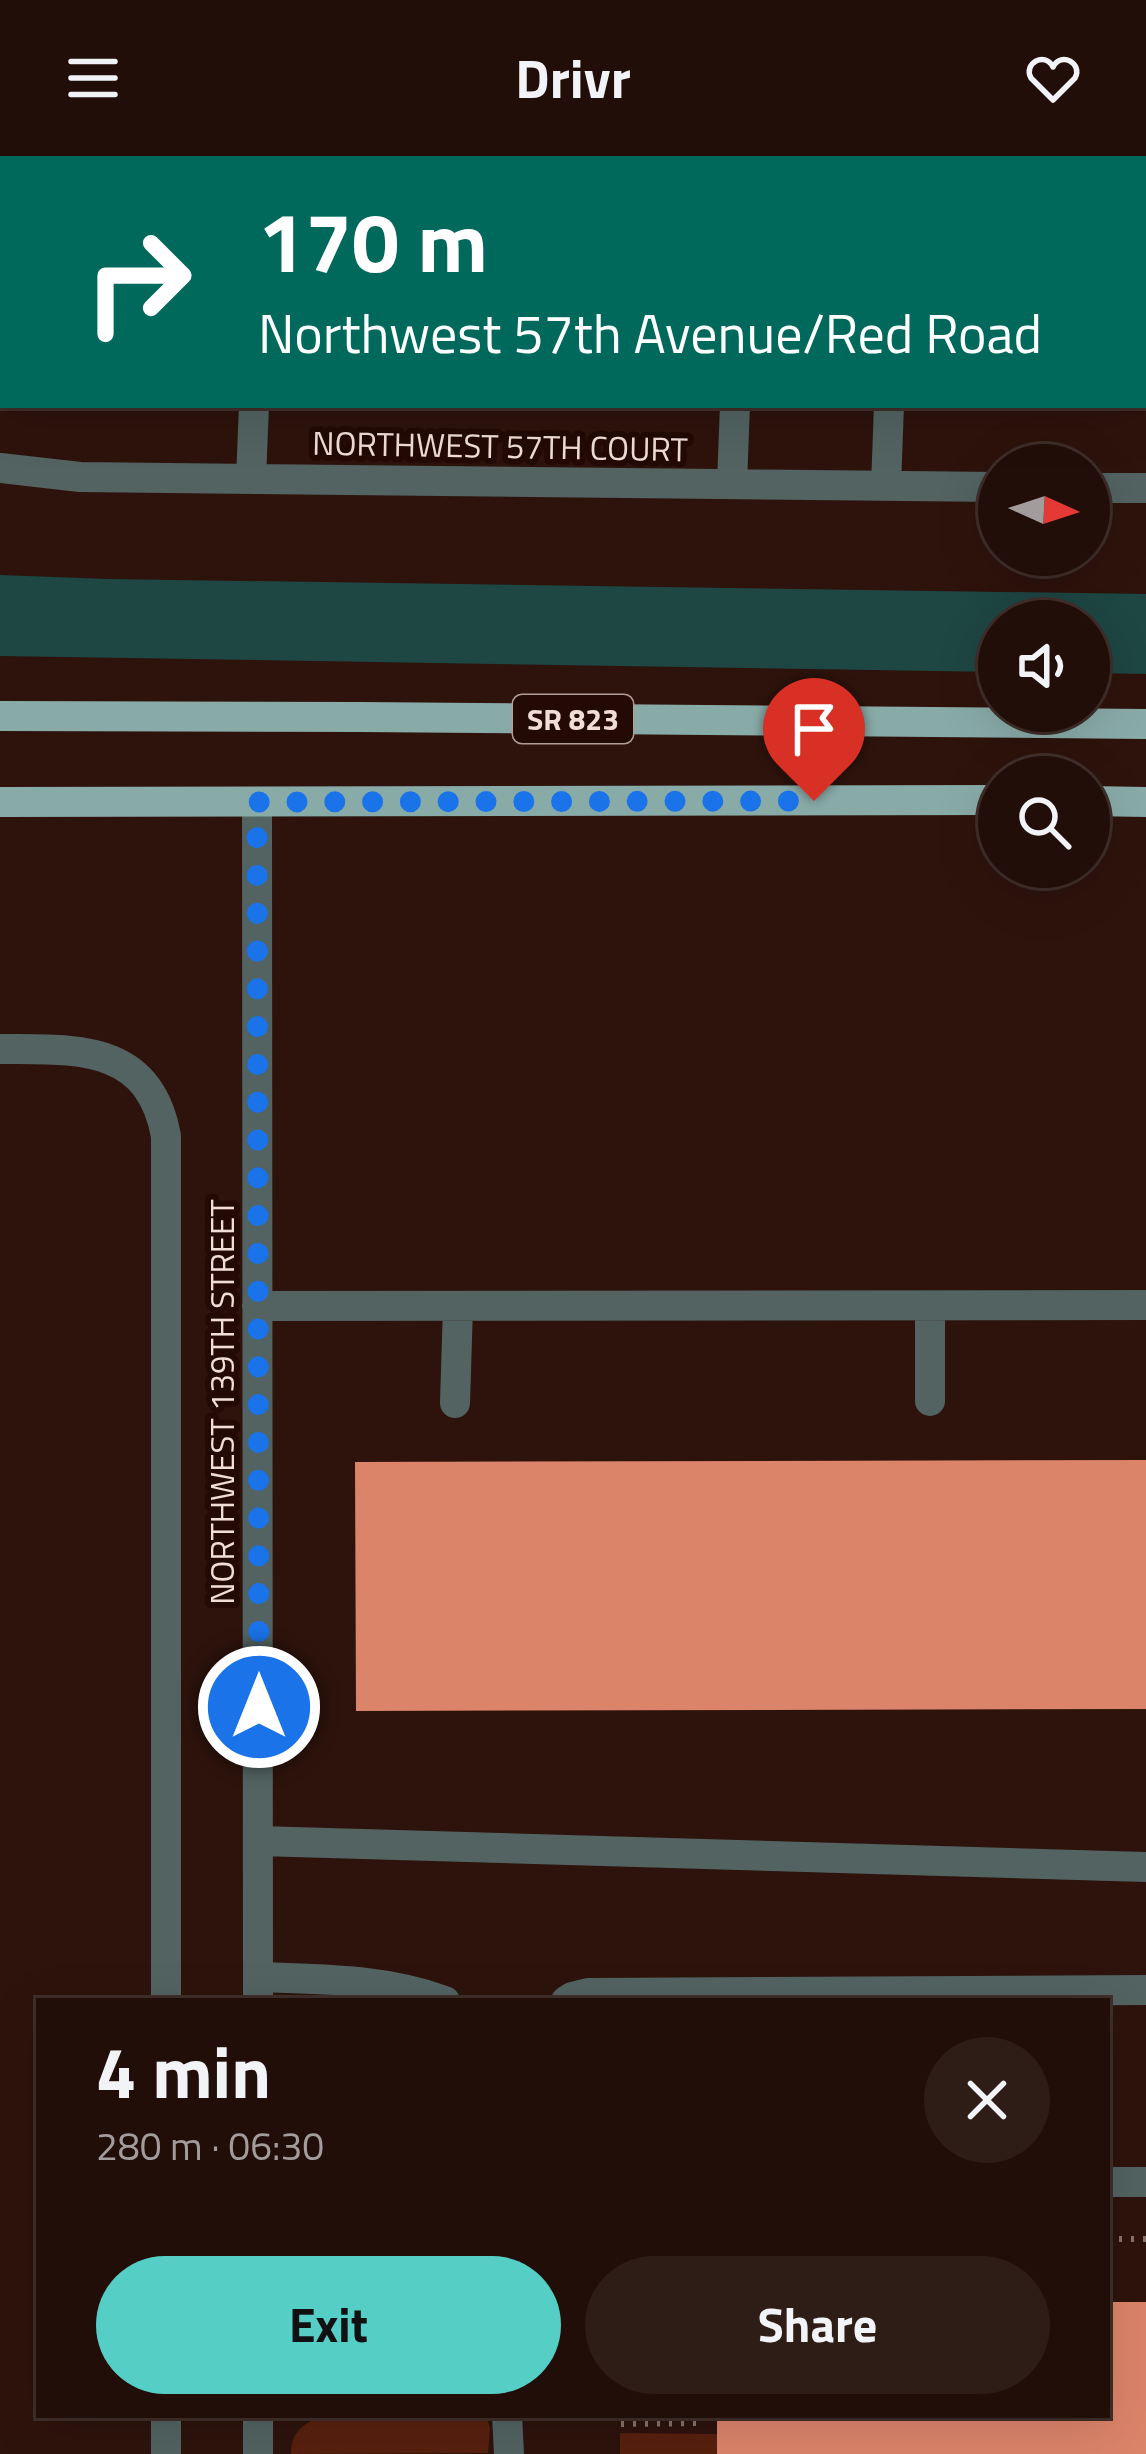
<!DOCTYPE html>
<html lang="en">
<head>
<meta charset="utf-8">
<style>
  :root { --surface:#220e09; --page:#2e1c17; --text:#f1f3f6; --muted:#a29c9c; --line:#3f2e2a; --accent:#55cec5 }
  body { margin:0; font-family:"Titillium Web",sans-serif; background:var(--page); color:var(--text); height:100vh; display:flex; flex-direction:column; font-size:45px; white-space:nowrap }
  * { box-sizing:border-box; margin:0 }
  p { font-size:39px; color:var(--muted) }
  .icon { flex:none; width:66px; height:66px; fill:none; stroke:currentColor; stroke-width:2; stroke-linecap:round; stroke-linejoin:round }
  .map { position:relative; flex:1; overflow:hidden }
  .sheet { position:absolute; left:36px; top:1842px; width:1074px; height:420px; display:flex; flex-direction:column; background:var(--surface); border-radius:0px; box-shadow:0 12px 48px #0002,0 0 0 3px var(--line) }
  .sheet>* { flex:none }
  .banner { position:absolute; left:0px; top:0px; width:1146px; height:252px; box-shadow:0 12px 48px #0002,0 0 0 3px var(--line); background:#00695c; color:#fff; overflow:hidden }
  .needle { width:78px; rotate:93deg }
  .buttons { position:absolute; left:978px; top:288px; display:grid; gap:24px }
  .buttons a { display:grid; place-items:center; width:132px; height:132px; border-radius:50%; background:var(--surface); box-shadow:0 12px 48px #0002,0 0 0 3px var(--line); font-size:60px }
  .pin { position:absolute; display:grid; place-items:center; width:102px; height:102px; color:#fff; margin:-123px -51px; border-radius:50% 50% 50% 0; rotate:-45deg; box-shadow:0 0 12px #0007 }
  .pin .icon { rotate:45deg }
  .me { position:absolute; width:132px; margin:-66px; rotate:0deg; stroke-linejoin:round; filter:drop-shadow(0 0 9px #0008) }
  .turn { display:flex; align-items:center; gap:42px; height:252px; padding:0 60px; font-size:54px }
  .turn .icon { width:156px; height:156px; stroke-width:2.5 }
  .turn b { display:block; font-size:84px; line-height:102px }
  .round { display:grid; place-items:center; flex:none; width:126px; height:126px; border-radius:63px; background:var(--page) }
  .overview { display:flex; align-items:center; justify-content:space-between; height:204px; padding:0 60px }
  h1 { font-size:72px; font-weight:700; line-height:90px }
  .cta { display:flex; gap:24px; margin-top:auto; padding:24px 60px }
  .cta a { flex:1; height:138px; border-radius:72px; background:var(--accent); color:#111; font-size:48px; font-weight:700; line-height:138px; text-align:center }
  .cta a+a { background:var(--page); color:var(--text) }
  header { display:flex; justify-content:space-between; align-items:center; height:156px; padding:0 60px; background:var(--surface); font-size:54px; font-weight:700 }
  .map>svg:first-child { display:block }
  .green { fill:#58200f }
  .water { fill:#1e4643 }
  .building { fill:#db846a }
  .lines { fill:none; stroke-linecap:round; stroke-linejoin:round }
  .path { stroke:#88716b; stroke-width:6; stroke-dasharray:3 9; stroke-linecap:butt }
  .minor { stroke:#526361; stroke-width:30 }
  .major { stroke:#89aba8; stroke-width:30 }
  .route { stroke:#1a73e8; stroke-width:21; stroke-dasharray:0 37.8 }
  .labels { text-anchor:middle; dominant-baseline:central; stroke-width:12; stroke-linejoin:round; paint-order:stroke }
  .shield { fill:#230a04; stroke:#b29e98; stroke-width:3 }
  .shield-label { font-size:30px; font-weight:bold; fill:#f0ddd8 }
  .street-label { font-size:33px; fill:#f0ddd8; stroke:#230a04 }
</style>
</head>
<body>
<header><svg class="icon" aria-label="menu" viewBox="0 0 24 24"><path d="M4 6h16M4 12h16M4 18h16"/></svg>Drivr<svg class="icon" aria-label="heart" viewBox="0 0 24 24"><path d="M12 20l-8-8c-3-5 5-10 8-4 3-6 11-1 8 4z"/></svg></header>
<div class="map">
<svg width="1146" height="2298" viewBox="0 0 1146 2298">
  <rect width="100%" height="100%" fill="#2d130c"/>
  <!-- green -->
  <path class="green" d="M325 2259H486L490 2272 488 2297 291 2298C291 2274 305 2267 325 2259Z
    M620 2277 717 2278V2298H620Z"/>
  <!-- water -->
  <path class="water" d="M0 419 108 423 1146 438V518L1089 517V465H999V516L0 500Z"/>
  <!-- building -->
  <path class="building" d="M1146 1304V1553L356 1555 355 1306Z
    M1107 2146H1146V2298H717V2259H1107Z"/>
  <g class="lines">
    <!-- path -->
    <path class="path" d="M1107 2083H1146
      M621 2268 703 2267V2259"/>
    <!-- minor -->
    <path class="minor" d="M899 3 900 0
      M1143 156H1146
      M0 312 80 321 999 331
      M251 323 254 249
      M732 328 735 249
      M886 330 889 249
      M1089 332H1146
      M257 646 258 1845
      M0 893C74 894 149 886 166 980V1845
      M257 1150 1146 1149
      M930 1151V1245
      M455 1247 458 1151
      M259 1685 1146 1711
      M258 1821C322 1823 384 1823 445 1845
      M566 1845 572 1841 588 1837 1146 1834
      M1107 2026H1146
      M258 2259V2298
      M507 2259 509 2298
      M166 2298V2259"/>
    <!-- major -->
    <path class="major" d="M0 560 360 561 1146 568
      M1089 645 1146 646
      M0 646 999 644"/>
  </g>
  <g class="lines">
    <!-- route -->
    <path class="route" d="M259 1551 257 646 814 645"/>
  </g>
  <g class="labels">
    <!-- shield labels -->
    <rect class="shield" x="513" y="539" width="120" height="48" rx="9"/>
    <g class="shield-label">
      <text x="573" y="563">SR 823</text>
    </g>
    <!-- street labels -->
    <g class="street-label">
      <text transform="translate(500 290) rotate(1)">NORTHWEST 57TH COURT</text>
      <text transform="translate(222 1246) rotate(-90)">NORTHWEST 139TH STREET</text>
    </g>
  </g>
</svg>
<div class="buttons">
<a><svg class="needle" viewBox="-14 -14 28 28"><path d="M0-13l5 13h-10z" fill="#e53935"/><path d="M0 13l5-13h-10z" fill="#a29c9c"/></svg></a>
<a><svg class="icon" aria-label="sound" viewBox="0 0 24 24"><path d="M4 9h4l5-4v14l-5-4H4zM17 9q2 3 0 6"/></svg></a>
<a><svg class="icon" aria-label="search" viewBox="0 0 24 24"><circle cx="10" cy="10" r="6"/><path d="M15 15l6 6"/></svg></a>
</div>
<div class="pin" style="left:814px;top:645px;background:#d93025"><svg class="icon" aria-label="arrive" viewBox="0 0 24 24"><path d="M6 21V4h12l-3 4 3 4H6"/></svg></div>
<svg class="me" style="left:259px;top:1551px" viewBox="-20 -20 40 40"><circle r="17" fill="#1a73e8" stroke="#fff" stroke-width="3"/><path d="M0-11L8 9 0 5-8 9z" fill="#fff"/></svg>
<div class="banner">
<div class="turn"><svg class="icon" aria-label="right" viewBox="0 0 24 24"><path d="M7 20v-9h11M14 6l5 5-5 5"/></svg><div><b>170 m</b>Northwest 57th Avenue/Red Road</div></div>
</div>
<section class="sheet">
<div class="overview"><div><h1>4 min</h1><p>280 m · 06:30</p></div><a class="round"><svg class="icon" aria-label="close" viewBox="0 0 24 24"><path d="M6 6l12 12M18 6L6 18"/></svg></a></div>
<div class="cta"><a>Exit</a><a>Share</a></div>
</section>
</div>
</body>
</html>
